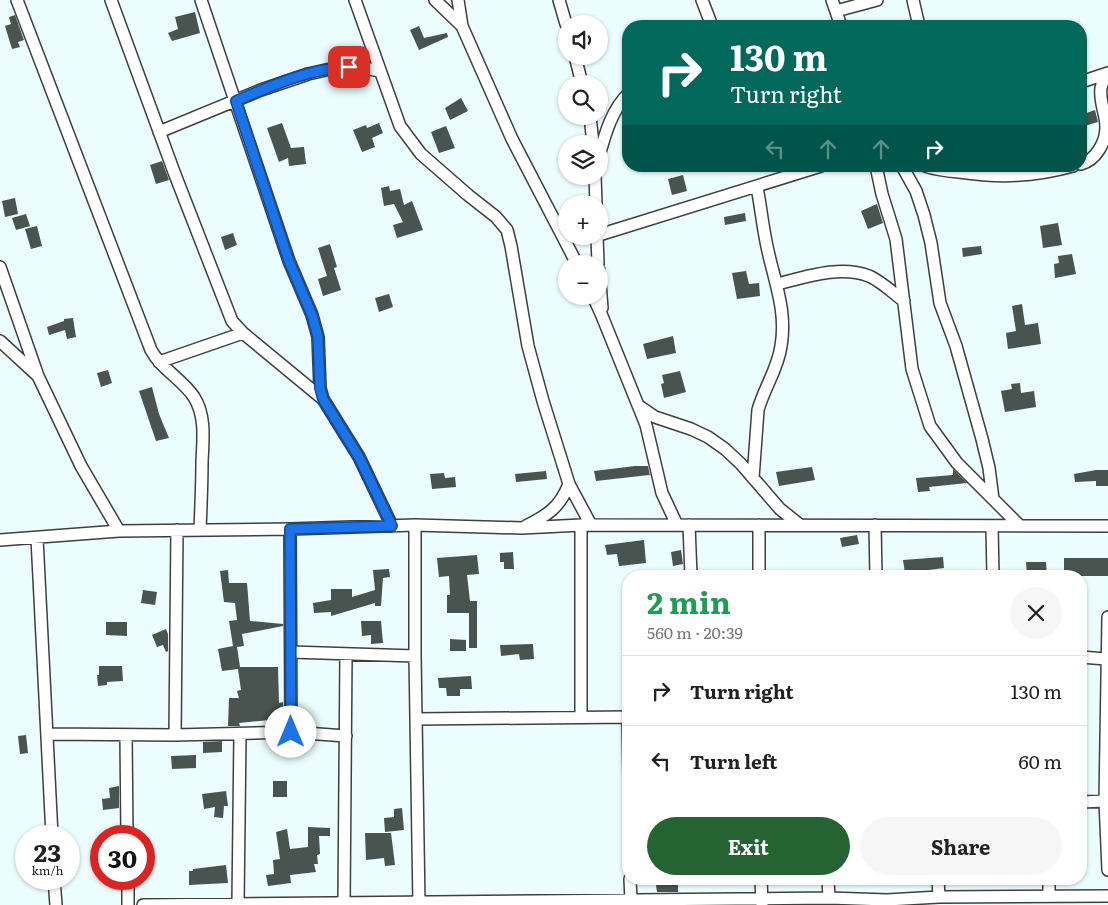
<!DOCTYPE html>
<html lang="en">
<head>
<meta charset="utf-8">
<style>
  :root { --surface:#fff; --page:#f6f6f6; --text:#222; --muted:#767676; --line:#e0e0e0; --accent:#266332 }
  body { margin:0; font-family:Literata,serif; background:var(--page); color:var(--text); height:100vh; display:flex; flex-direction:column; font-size:19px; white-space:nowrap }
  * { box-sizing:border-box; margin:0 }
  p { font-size:16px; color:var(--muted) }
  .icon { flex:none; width:28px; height:28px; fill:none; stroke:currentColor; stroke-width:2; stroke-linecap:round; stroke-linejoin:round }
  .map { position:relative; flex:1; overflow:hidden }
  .sheet { position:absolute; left:622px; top:570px; width:465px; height:315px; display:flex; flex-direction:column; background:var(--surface); border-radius:20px; box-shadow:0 1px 4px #0004 }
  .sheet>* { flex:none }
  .banner { position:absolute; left:622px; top:20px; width:465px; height:152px; border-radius:20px; box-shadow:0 1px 4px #0004; background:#00695c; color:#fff; overflow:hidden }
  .tools { position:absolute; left:558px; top:15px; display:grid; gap:10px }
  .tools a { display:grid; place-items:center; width:50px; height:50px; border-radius:50%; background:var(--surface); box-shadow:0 1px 4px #0004; font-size:25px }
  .speed { position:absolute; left:15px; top:825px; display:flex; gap:10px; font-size:25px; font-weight:700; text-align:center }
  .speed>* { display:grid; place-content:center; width:65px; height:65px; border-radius:50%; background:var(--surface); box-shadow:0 1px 4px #0004; line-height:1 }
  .speed small { font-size:12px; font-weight:400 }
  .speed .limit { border:8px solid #d22; background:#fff; color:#111 }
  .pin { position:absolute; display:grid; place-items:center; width:42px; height:42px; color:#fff; margin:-21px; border-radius:10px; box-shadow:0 2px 8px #0006 }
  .me { position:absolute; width:55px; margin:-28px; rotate:0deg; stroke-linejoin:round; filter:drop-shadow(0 0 4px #0008) }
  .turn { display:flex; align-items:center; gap:18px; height:105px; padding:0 25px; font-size:22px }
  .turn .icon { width:65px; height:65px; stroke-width:2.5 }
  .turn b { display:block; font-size:35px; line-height:42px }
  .lanes { display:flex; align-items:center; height:48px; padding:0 25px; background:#0003; justify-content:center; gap:25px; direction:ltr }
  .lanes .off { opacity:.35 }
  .round { display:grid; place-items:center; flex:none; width:52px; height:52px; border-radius:26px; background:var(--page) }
  .overview { display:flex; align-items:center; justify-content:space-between; height:85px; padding:0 25px }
  h1 { font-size:30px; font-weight:700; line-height:38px; color:#1e9e55 }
  .action { display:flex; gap:10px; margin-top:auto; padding:10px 25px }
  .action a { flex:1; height:58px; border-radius:30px; background:var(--accent); color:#fff; font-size:20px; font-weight:700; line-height:58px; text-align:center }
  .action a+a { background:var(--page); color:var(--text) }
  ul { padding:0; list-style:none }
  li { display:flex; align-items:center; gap:15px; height:70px; padding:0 25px; border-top:1px solid var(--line) }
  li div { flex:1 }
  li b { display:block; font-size:19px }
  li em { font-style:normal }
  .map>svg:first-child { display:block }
  .building { fill:#49534f }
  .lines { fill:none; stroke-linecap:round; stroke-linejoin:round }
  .minor-casing { stroke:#3f3f3f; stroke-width:14 }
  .minor { stroke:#fff; stroke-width:11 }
  .route-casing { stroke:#114b97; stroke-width:12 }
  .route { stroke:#1a73e8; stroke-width:9 }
</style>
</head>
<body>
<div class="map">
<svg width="1108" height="905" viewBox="0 0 1108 905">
  <rect width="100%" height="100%" fill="#ebfdfe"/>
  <!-- building -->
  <path class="building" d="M195 12 200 33 172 41 168 33 178 29 175 17Z
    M15 15 24 40 18 42 20 47 12 49 5 26 11 24 9 17Z
    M419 26 424 38 447 33 448 37 419 50 410 30Z
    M461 98 468 111 450 120 445 108Z
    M1095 110 1098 122 1081 127V115Z
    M282 123 291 148 304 147 306 164 289 166 288 158 279 162 267 128Z
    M379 123 383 133 372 138 375 147 362 152 353 130 366 125 367 128Z
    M446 126 455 148 439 153 431 132Z
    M162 161 169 180 156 184 150 165Z
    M683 175 687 191 672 195 668 179Z
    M389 186 390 191 400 189 404 205 412 201 423 230 397 238 393 225 403 222 394 204 384 206 381 188Z
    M15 198 18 214 5 217 2 201Z
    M877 204 883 223 868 229 861 211Z
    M745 213 746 221 725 225 724 217Z
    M26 214 30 226 16 230 12 218Z
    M1058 223 1062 245 1043 248 1040 226Z
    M37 226 42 246 31 249 25 229Z
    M233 233 237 245 225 250 221 237Z
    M330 244 337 267 334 268 341 290 323 296 318 279 327 276 318 248Z
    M981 246 982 254 963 257 962 248Z
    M1072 254 1076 274 1055 278 1054 264 1059 263 1058 256Z
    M746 271 749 284 759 283 760 296 737 299 732 273Z
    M389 294 393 307 379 312 375 298Z
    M1022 304 1025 325 1038 323 1041 344 1008 349 1006 333 1016 331 1012 306Z
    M73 318 76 337 67 339 65 330 49 335 47 327 64 321V319Z
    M673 336 676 353 647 359 643 344Z
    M108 370 112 383 101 387 97 373Z
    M680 371 686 392 664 398 661 384 664 383 662 375Z
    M1020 383 1021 393 1034 391 1036 407 1005 412 1001 391 1012 389 1011 384Z
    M152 387 159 414 169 438 156 441 139 391Z
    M635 466H648L650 476 649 475 596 481 594 471Z
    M812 467 815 480 779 486 776 472Z
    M953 469 967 483 929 487 930 491 918 492 916 478 953 475Z
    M1096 470H1108V486H1096V481L1075 482 1074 474Z
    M546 471 547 479 516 482 515 474Z
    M444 473 445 478 455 477 456 487 432 489 430 474Z
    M857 535 859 544 842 547 840 538Z
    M644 540 646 563 619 566 617 554 607 555 605 545Z
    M681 550 683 564 673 566 671 552Z
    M513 552 514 569H504V562H500V553Z
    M477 555 479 574 467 575 470 601H477V648H469V613H447V595H450L449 576 439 577 437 558Z
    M943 557 944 568 905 573 903 560Z
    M1064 558H1108V576H1064Z
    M1026 562H1046L1047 576H1027Z
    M389 569 390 577 383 578 381 606H375V603L331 616V612L314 613 313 603 331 600V589H352V597L375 590 373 570Z
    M228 570 229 583H247L250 621 283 624V626L242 634 244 646 237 647 240 667H278L279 703 283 702V725H271L270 720 239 723 240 726H228L229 698H239L237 691 241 690 238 669 222 671 218 649 233 646 229 621 237 620 235 603 224 602 220 571Z
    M143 590 157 592 155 605 141 603Z
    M361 621H381L383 643 371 644V635L362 636Z
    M106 622H127V636L106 635Z
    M166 629 168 634V651L166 652 163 645 157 647 152 635Z
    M450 639 466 640V651H450Z
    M533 644 534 659 520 660 519 654 501 656 500 645Z
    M99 666H122L123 681 107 682V685L98 686 97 675H99Z
    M471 676 472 689H460V696H447L446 688H439L438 678Z
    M26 735 28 753 20 754 18 736Z
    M272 740H292L293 752 279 753 277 740Z
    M222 741V752L203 753V742Z
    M196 755V768L172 769 171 756Z
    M273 781H287V797H273Z
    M119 786V808L103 810 102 799 110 798 109 788Z
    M226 791 228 806H224L223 818 214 817 215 807 204 809 202 794Z
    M402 808 404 830 385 832 384 818 394 817V809Z
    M308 827 330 828V836H319L320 854 317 855 318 864H314L316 872 290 875 291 883 268 886 266 875 274 874 273 860 280 859 276 832 287 829 290 849 308 847Z
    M365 833H391L395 865 385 866 384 858 366 860Z
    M226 865 228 883 189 885V871H193V869Z
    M655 879H678V892H657Z"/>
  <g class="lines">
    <defs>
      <path id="minor" d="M17 0 151 350C161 369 182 379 194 397 206 416 203 440 202 461 202 484 201 506 200 529
        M111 0 174 172 232 321 243 333 323 399 359 457 392 526
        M201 0 289 261 312 315 318 337 320 388 323 399
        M355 0 400 126 421 154 468 195 496 217 507 230 511 246 528 346 543 401 569 484 591 525
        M435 0 462 26
        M458 0 462 26 512 139 577 264
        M559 0 566 24
        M702 0 712 26
        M832 0 841 26
        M913 0 919 26
        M836 11 877 0
        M575 56 582 84
        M1081 82 1108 73
        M590 116 593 144
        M159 132 261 90 308 74 339 67H360L379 71
        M599 156C605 134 612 109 629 93
        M1081 164C1096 160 1106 142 1106 127 1106 114 1099 101 1101 88 1102 83 1105 78 1108 74
        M876 166 882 194 896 239 912 369 930 426 957 463 1020 526
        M902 166 916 191 924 215 931 243 940 303 956 346 982 439 989 468 993 499
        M925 166C936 170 947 171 959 172 1000 178 1033 177 1073 166
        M595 176 596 204
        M599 235 821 166
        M597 236 598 264
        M0 267 38 376 81 466 119 531
        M599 270 602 308
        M777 284C806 277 840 265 869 276 881 281 893 293 904 301
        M593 296 602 316 646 425 662 493 677 525
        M0 341 37 375
        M159 362 243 333
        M639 406 655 417 691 429 708 437 725 449 741 464 780 509 800 525
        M753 478 758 410C764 388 778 369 781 346 787 312 775 283 768 251 763 230 761 208 757 187
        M415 525V656L419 905
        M581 525V717
        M689 525 691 576
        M759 525V576
        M875 525 876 576
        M526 526C548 515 560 507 569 484
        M992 527 993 576
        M290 529 291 732
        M37 538 52 836
        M0 540 119 531 290 529 415 525 522 528 581 525 1108 526
        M1108 617 1105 801 1108 870
        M291 652 415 656
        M1081 657 1106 659
        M628 717 629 778
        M416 719 629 717
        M47 734 175 735 291 732 346 736
        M126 735 127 836
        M175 735 177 530
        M1081 802 1105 801
        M54 879 56 905
        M128 879V905
        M630 879 631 900
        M761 879 762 904
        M828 879 829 898
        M938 879 939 897
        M1049 896V879
        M238 903 240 734
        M344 903 346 654
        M143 905 829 898 887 900 939 897 1108 896"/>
    </defs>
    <!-- minor casing -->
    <use href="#minor" class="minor-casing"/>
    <!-- minor -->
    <use href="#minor" class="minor"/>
  </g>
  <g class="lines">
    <defs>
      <path id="route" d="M291 732 290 529 392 526 359 457 323 399 320 388 318 337 312 315 289 261 236 101C271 86 311 68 349 67"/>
    </defs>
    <!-- route casing -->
    <use href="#route" class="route-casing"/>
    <!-- route -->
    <use href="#route" class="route"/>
  </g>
</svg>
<div class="tools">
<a><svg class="icon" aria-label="sound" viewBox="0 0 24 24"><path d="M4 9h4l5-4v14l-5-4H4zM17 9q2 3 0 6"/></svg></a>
<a><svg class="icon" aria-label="search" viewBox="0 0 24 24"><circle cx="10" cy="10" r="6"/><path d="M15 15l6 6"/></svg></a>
<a><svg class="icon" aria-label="layers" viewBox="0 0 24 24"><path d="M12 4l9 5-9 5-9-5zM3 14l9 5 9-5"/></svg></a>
<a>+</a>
<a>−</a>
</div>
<div class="speed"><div>23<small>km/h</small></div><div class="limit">30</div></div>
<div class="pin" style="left:349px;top:67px;background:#d93025"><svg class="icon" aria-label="arrive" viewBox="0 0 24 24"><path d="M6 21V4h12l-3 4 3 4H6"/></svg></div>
<svg class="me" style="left:291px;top:732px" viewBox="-20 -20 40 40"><circle r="19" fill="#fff"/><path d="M0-13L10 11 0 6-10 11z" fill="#1a73e8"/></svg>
<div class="banner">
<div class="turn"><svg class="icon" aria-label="right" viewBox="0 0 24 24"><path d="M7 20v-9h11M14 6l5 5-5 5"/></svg><div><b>130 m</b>Turn right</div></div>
<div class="lanes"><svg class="icon off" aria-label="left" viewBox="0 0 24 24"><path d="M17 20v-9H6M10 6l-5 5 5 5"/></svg><svg class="icon off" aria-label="ahead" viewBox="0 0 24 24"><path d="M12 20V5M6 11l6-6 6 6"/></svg><svg class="icon off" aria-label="ahead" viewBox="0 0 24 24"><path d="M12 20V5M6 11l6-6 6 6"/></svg><svg class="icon" aria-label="right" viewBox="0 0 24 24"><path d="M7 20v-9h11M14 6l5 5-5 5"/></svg></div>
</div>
<section class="sheet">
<div class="overview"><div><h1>2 min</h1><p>560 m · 20:39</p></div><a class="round"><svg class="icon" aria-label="close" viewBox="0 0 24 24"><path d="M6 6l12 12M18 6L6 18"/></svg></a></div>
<ul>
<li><svg class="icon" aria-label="right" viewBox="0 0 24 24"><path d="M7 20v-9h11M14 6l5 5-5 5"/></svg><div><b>Turn right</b></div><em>130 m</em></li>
<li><svg class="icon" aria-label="left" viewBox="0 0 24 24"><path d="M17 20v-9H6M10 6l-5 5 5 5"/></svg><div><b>Turn left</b></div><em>60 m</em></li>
</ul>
<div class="action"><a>Exit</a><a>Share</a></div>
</section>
</div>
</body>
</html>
